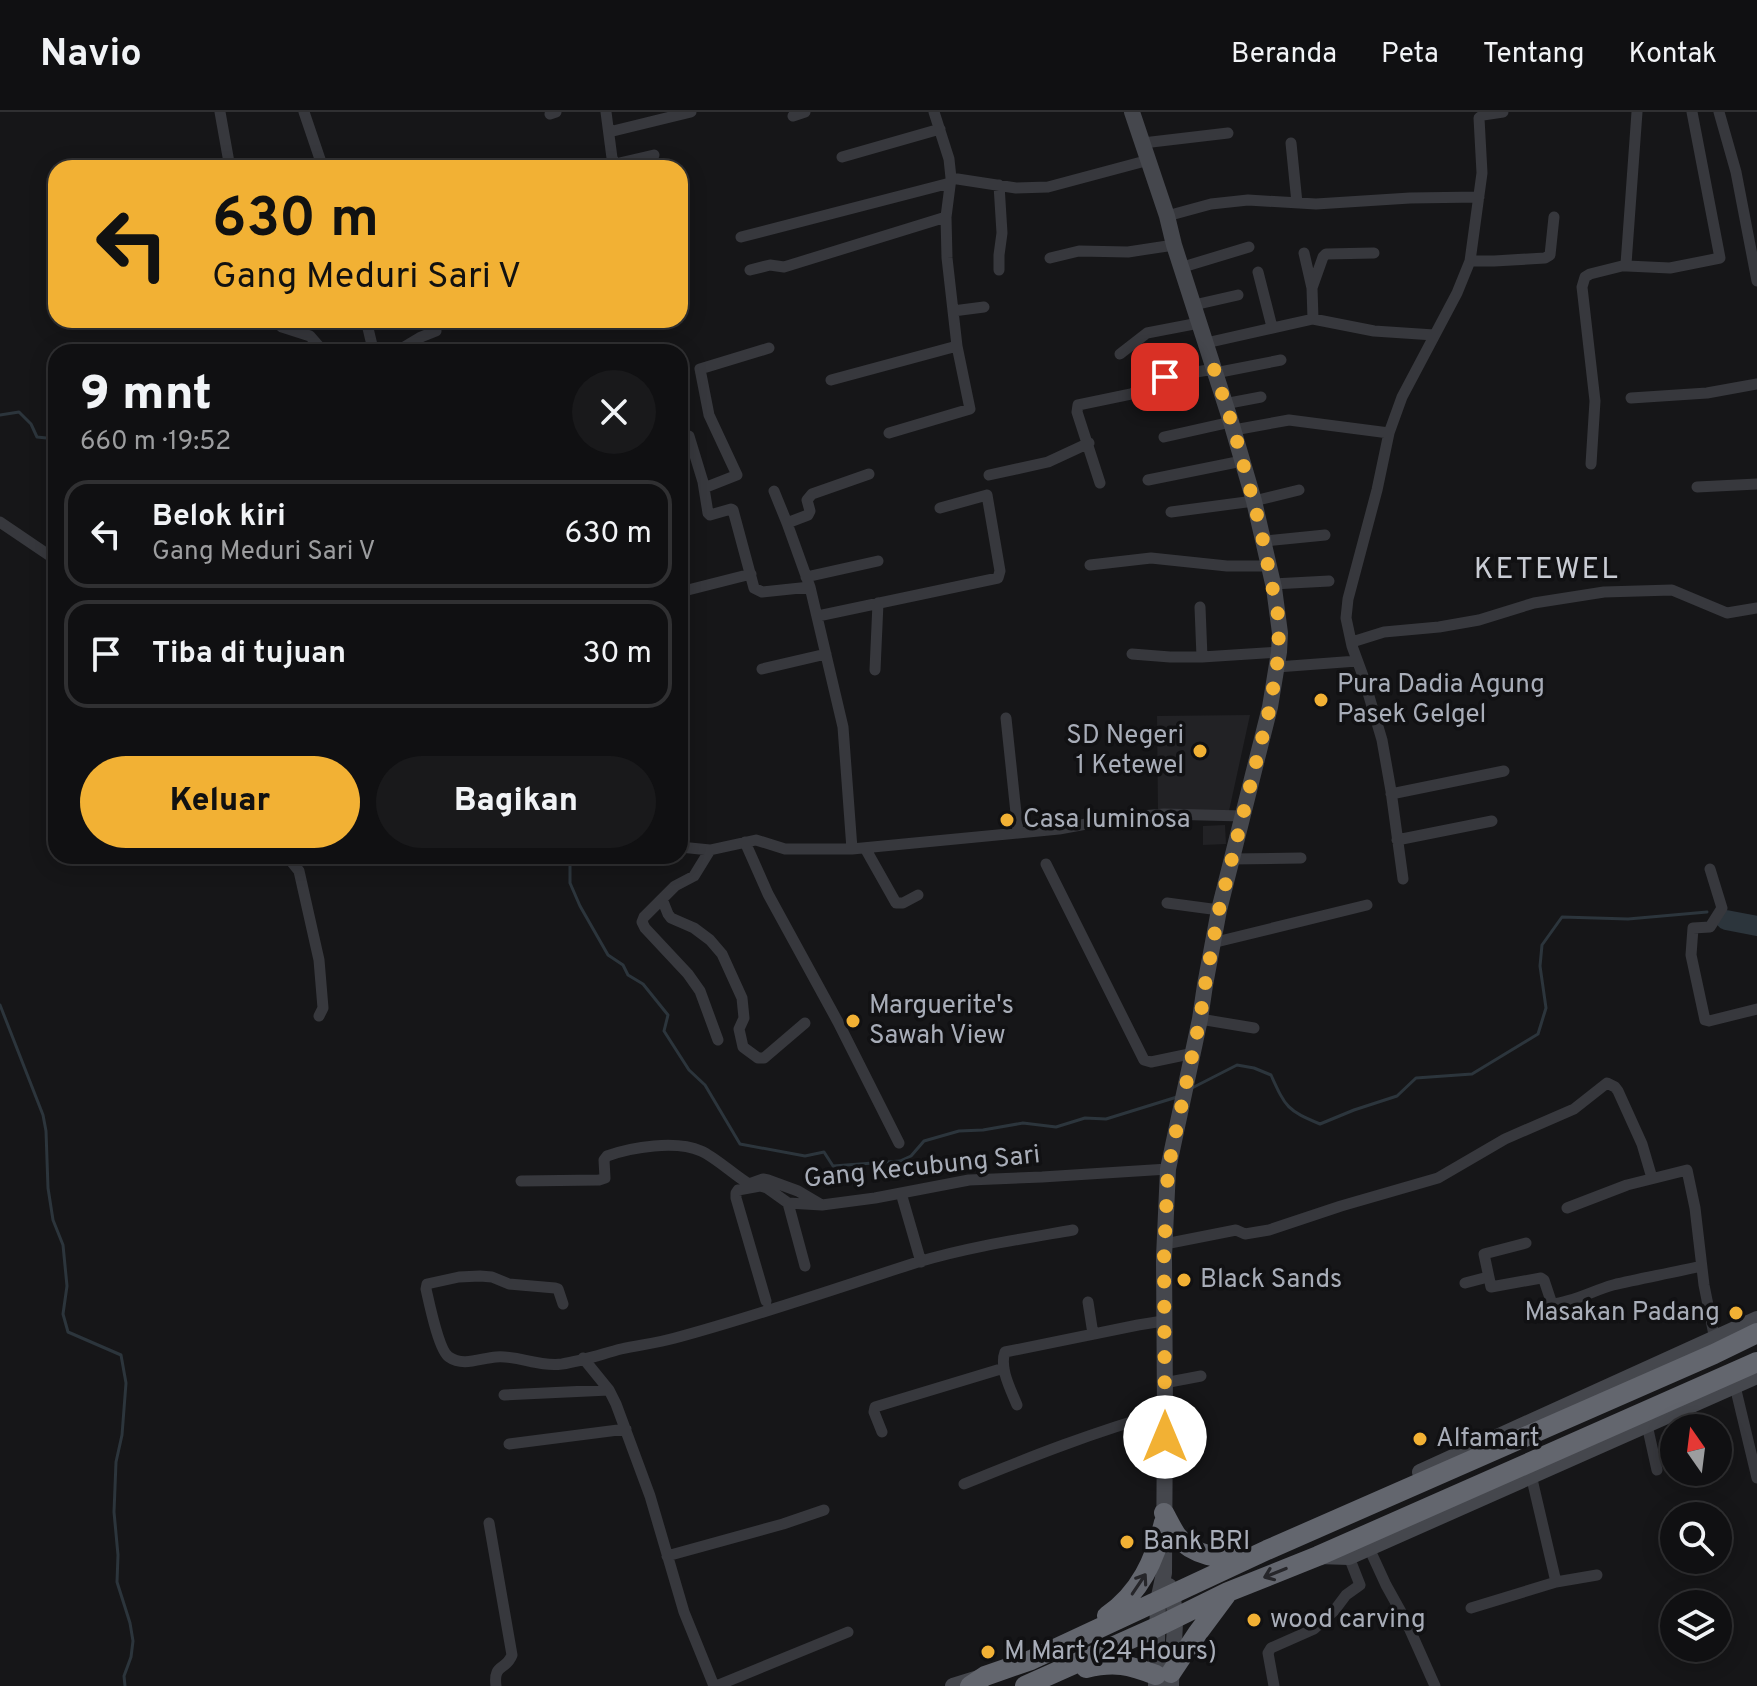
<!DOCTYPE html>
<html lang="id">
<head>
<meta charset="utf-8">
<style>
  :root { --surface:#101012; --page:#19191b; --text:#f1f3f6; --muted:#9c9d9f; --line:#303032; --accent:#f2b134 }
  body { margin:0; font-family:Overpass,sans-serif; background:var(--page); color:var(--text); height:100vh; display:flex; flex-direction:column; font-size:30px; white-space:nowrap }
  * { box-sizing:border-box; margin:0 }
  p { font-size:26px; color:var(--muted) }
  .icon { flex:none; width:44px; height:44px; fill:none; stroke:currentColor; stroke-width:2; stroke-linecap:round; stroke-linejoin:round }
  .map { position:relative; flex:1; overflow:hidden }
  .panel { position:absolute; left:48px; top:232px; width:640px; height:520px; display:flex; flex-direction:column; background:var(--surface); border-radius:24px; box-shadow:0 4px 20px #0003,0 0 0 2px var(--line) }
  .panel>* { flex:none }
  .top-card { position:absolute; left:48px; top:48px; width:640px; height:168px; border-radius:24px; box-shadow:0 4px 20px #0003,0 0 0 2px var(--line); background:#f2b134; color:#111; overflow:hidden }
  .needle { width:52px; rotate:346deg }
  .fabs { position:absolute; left:1660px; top:1302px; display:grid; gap:16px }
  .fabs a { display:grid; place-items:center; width:72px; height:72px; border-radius:50%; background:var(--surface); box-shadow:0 4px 20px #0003,0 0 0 2px var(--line); font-size:40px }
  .pin { position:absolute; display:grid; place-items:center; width:68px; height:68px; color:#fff; margin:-34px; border-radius:16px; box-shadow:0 4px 12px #0006 }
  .me { position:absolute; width:88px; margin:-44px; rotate:0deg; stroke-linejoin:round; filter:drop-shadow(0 0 6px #0008) }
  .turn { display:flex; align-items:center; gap:28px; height:168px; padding:0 32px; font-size:36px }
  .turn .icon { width:104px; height:104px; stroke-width:2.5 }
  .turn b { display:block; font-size:56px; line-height:68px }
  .round { display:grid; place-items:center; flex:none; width:84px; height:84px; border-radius:42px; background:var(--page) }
  .head { display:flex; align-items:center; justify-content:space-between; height:136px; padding:0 32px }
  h1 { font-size:48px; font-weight:800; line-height:60px }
  .cta { display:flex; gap:16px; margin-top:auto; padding:16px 32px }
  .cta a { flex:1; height:92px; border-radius:48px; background:var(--accent); color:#111; font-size:32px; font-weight:800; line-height:92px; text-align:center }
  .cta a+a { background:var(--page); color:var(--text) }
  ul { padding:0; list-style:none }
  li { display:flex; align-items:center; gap:24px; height:108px; margin:0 16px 12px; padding:0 16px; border:4px solid var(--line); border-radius:24px }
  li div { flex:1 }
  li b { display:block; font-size:30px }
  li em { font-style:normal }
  header { display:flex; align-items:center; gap:48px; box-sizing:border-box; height:112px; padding:0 40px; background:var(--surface); border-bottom:2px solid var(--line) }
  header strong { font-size:38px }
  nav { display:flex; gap:44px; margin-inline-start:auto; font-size:28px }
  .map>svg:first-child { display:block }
  .built { fill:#222225 }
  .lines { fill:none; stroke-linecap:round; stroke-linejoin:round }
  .stream { stroke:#2c353c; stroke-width:3 }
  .river { stroke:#2c353c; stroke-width:20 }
  .street { stroke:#37383d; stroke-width:11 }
  .secondary { stroke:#45474d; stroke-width:16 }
  .highway { stroke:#63666e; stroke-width:20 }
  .oneway { stroke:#26262a }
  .route { stroke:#f2b134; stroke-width:14; stroke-dasharray:0 25.2 }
  .poi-dot { fill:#f2b134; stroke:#111113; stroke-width:3 }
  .labels { text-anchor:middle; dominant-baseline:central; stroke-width:7; stroke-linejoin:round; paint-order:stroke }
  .poi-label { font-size:26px; fill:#a8adb8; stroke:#111113; text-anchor:start }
  .street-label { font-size:26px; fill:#a8adb8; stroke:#111113 }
  .quarter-label { font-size:30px; letter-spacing:2px; fill:#c9ccd4; stroke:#111113 }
</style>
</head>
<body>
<header>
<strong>Navio</strong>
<nav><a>Beranda</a><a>Peta</a><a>Tentang</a><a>Kontak</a></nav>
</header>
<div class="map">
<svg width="1757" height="1574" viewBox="0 0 1757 1574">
  <rect width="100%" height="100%" fill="#161618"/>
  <!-- built -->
  <path class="built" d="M1250 603 1229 699 1158 701 1157 604Z
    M1225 713 1226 732 1203 733V714Z"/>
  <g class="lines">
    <!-- stream -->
    <path class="stream" d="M0 303 19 300 31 312 37 325 56 327
      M570 744V771L580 794 608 843 623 853 628 863 643 872 668 903 664 919 689 958 705 973 740 1032 805 1044 824 1040 833 1054 900 1049 911 1044 924 1029 959 1019 983 1018 1023 1011 1056 1015 1085 1006 1106 1007 1177 985
      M0 893 43 1003 46 1019 48 1076 53 1108 63 1133 67 1174 63 1202 68 1220 121 1243 126 1271 122 1323 116 1350 114 1400 118 1443 117 1470 130 1511 133 1529 131 1545 124 1564 125 1574
      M1190 977 1237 953 1254 956 1271 963C1286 996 1287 998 1320 1012L1354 998 1397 984 1416 966 1472 962 1538 922 1546 896 1540 854 1542 833 1562 805 1628 807 1707 800"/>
    <!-- river -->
    <path class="river" d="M1726 808 1757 814"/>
    <!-- street -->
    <path class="street" d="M220 0 230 56
      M304 0 323 56
      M606 0 612 46 615 52 654 43
      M1637 0 1626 152 1627 154 1670 156 1720 146 1692 0
      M1719 0 1736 60 1757 169
      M550 2 556 0
      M793 4 805 0
      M609 20 691 0
      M1143 31 1228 21
      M1291 31 1297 91
      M842 45 940 17
      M951 66 1016 76 1048 75 1149 48
      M1167 104 1211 92 1248 88 1316 92 1410 86 1479 85
      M741 125 950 71
      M1304 141 1312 176 1313 207
      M1050 146 1079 139 1128 140 1174 133
      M1470 149H1494L1545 146 1550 143 1554 105
      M1183 155 1249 135
      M750 158 770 153 784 155 946 105
      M999 158V143L1002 121 999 73
      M1258 160 1272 215
      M1312 176 1323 145 1326 142 1374 141
      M1194 193 1238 183
      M953 199 984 195
      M274 208 282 215 310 224 324 240
      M366 208 372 233
      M1206 231 1313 207 1374 219 1434 223
      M396 240 421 225 436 219
      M1120 242 1147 221 1199 211
      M1215 261 1281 248
      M831 268 957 234
      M1631 286 1707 281 1757 272
      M1224 292 1261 285
      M1234 318 1289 308 1389 321
      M889 321 970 297 957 234 947 146 946 105 951 66 949 47 934 0
      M689 324 703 370 708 401 710 403 731 397 733 398 754 476 762 480 810 475
      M1164 325 1231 310
      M1591 352 1595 289 1582 175 1585 165 1590 162 1626 153
      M989 363 1048 350 1089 331
      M1148 368 1242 349
      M1100 371 1077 300 1078 293 1131 282 1161 266 1214 257
      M1697 375 1757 372
      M704 376 737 363 709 303 700 257 769 236
      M774 379 787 411 810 475 843 615 852 737
      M1171 400 1254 389 1299 378
      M0 410 56 448
      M787 411 808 403 810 399 807 388 812 382 869 362
      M1264 429 1325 423
      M1090 453 1151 446 1227 454H1269
      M806 465 878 449
      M1273 472 1329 469
      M680 480 751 462
      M1200 495 1202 545
      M818 504 998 466 1000 459 987 383 940 396
      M1352 530 1384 520 1439 515 1479 508 1534 491 1604 480 1672 478 1727 501 1757 496
      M1132 542 1170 545H1202L1279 540
      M1277 555 1357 549
      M762 557 826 542
      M875 558 878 491
      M1006 606 1018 720
      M1391 682 1504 659
      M1397 728 1492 709
      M745 730 768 782 838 910 899 1031
      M680 735 710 738 756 728 785 737H852L1059 717 1119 706 1164 702 1243 704
      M865 736 896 791H903L918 783
      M710 738 694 764 675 774 644 805 642 810 645 816 688 862 700 879 718 928
      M287 744 299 759 319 848 323 896 319 904
      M1231 747 1301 746
      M1046 752 1144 948 1151 950 1194 941
      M1710 757 1722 796 1710 815 1693 816 1691 843 1705 908 1709 909 1757 897
      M1403 767 1391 679 1382 628 1363 564 1352 534 1346 506 1348 487 1377 378 1389 321 1402 285 1457 181 1470 149 1482 61 1479 6 1483 3 1503 0
      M662 787 668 802 671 806 694 816 710 828 722 842 742 886 744 906 739 917 743 935 758 946H764L805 911
      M1167 791 1219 798
      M1212 831 1367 793
      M1200 907 1254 916
      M521 1069 599 1068 605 1066 604 1048 607 1044C632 1035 676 1028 701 1039 715 1045 734 1063 749 1072L763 1067 768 1068 798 1079 820 1092
      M901 1081 921 1150
      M788 1091 805 1154
      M1567 1096 1627 1073 1687 1058 1695 1096 1704 1173 1716 1233
      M1526 1131 1484 1142 1491 1175 1541 1166 1544 1168 1552 1192C1573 1190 1592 1179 1613 1173 1642 1166 1672 1161 1701 1154
      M1165 1132 1236 1118 1245 1122 1269 1118 1341 1094 1438 1066 1505 1027 1574 997 1607 971 1615 975 1618 979 1642 1032 1652 1066
      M1465 1171 1488 1165
      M766 1189 736 1086V1081L738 1078 760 1074 767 1076 788 1091 822 1093 875 1086 969 1068 1042 1065 1168 1057
      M1088 1190 1093 1222
      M563 1192 558 1177 555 1176 509 1172 492 1165 480 1164 459 1165 427 1172 426 1177C429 1190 439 1239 449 1245 463 1255 481 1246 496 1245 519 1243 537 1255 562 1252 582 1249 602 1242 621 1237 639 1233 657 1231 675 1226 757 1204 837 1176 918 1150 968 1135 1021 1127 1073 1118
      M583 1246 609 1278 616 1292 650 1384 684 1500 714 1574
      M1734 1270 1757 1366
      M1164 1271 1201 1264
      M504 1283 609 1278
      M1017 1293C1011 1278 999 1256 1005 1240L1138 1213 1163 1209
      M1647 1313 1657 1358
      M882 1320 874 1300 875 1295 1004 1256
      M509 1332 626 1317
      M964 1372C1030 1345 1096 1319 1165 1300
      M489 1411 512 1543C506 1559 493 1551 496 1574
      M1369 1436 1386 1473 1406 1509 1435 1574
      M667 1444 783 1412 824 1398
      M1556 1470 1597 1463
      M1471 1496 1556 1470 1531 1363
      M716 1574 848 1520
      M1274 1574 1268 1541 1271 1536 1314 1517 1334 1499 1346 1483 1360 1473 1349 1445"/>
    <!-- secondary -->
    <path class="secondary" d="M1132 0 1167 104 1174 133 1231 310 1254 389 1274 476 1280 521 1279 540 1270 595 1219 798 1205 873 1200 907 1168 1057 1164 1145 1165 1300 1164 1461 1158 1489 1156 1574
      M1420 1360 1757 1207
      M1318 1444 1349 1445 1757 1264
      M1169 1474C1181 1501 1171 1544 1171 1574
      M953 1574 982 1565"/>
    <!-- highway -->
    <path class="highway" d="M1164 1401C1168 1408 1172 1417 1177 1424 1192 1443 1222 1449 1244 1444
      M1107 1504C1140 1481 1155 1448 1164 1410
      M1086 1556C1115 1549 1129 1553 1156 1563
      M1171 1561 1197 1522 1226 1483
      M970 1574 985 1564 1031 1548 1267 1438 1714 1242 1757 1221
      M1025 1574 1157 1515 1228 1480 1318 1444 1757 1250"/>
  </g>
  <!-- one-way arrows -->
  <defs><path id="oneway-shaft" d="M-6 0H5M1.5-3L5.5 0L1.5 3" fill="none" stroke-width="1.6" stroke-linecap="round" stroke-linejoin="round" transform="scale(2)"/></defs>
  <g class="oneway">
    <use href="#oneway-shaft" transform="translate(1275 1461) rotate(158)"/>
    <use href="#oneway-shaft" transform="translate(1139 1472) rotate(-56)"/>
  </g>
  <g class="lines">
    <!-- route -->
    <path class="route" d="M1165 265 1214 257 1234 318 1260 414 1278 503 1279 540 1270 595 1219 798 1205 873 1200 907 1168 1057 1164 1145 1165 1325"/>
  </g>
  <!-- markers -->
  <g class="poi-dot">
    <circle cx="1321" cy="588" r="8"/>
    <circle cx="1200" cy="639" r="8"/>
    <circle cx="1007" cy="708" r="8"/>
    <circle cx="853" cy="909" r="8"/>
    <circle cx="1184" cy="1168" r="8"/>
    <circle cx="1736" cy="1201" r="8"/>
    <circle cx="1420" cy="1327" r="8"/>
    <circle cx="1127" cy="1430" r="8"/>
    <circle cx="1254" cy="1508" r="8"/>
    <circle cx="988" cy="1540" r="8"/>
  </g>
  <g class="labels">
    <!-- poi labels -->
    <g class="poi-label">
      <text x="1337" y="573">Pura Dadia Agung<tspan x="1337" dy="30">Pasek Gelgel</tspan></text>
      <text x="1184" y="624" text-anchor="end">SD Negeri<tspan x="1184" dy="30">1 Ketewel</tspan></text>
      <text x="1023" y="708">Casa luminosa</text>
      <text x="869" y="894">Marguerite's<tspan x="869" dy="30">Sawah View</tspan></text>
      <text x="1200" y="1168">Black Sands</text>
      <text x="1720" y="1201" text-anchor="end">Masakan Padang</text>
      <text x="1436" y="1327">Alfamart</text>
      <text x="1143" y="1430">Bank BRI</text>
      <text x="1270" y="1508">wood carving</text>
      <text x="1004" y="1540">M Mart (24 Hours)</text>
    </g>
    <!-- street labels -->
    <g class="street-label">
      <text transform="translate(922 1056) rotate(-6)">Gang Kecubung Sari</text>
    </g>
    <!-- quarter labels -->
    <g class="quarter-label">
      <text x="1547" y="458">KETEWEL</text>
    </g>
  </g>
</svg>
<div class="fabs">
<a><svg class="needle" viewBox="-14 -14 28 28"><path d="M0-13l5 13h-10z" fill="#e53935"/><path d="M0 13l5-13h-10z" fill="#9c9d9f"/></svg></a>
<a><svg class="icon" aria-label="search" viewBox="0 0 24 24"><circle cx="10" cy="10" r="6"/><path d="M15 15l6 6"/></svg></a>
<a><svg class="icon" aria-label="layers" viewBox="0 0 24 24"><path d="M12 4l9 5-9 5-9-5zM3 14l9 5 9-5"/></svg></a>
</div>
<div class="pin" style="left:1165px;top:265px;background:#d93025"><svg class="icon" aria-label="arrive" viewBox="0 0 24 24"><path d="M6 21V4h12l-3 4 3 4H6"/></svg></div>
<svg class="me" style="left:1165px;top:1325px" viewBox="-20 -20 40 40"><circle r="19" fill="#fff"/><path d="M0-13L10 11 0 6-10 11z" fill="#f2b134"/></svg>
<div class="top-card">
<div class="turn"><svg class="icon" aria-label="left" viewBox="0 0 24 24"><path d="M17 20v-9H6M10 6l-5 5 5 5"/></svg><div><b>630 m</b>Gang Meduri Sari V</div></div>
</div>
<section class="panel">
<div class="head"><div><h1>9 mnt</h1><p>660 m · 19:52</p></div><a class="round"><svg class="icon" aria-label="close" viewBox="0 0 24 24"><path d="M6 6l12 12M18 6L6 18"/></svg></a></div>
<ul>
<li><svg class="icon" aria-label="left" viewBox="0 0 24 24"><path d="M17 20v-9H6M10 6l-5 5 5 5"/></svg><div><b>Belok kiri</b><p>Gang Meduri Sari V</p></div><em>630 m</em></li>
<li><svg class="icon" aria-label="arrive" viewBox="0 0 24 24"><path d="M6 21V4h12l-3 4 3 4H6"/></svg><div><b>Tiba di tujuan</b></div><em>30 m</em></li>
</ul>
<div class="cta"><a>Keluar</a><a>Bagikan</a></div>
</section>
</div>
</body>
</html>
